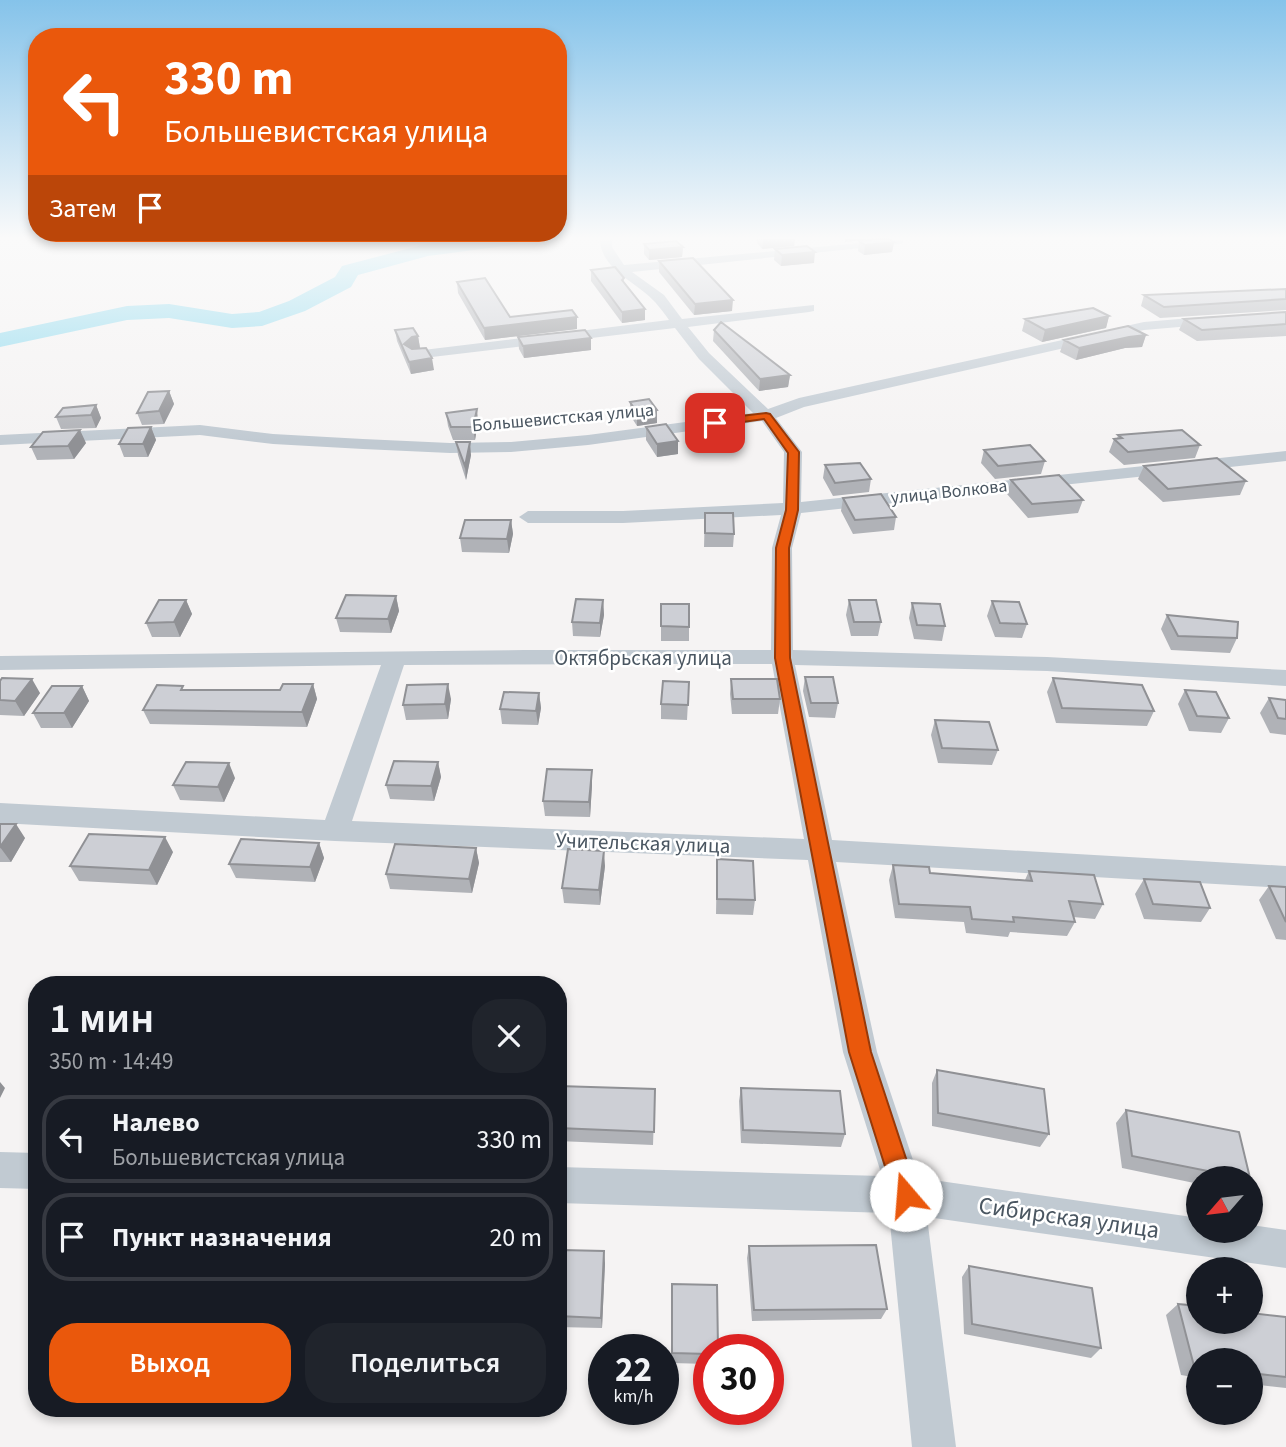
<!DOCTYPE html>
<html lang="ru">
<head>
<meta charset="utf-8">
<style>
  :root { --surface:#171b24; --page:#20242c; --text:#f1f3f6; --muted:#9ea1a6; --line:#363941; --accent:#ea580c }
  body { margin:0; font-family:"Source Sans 3",sans-serif; background:var(--page); color:var(--text); height:100vh; display:flex; flex-direction:column; font-size:26px; white-space:nowrap }
  * { box-sizing:border-box; margin:0 }
  p { font-size:23px; color:var(--muted) }
  .icon { flex:none; width:38px; height:38px; fill:none; stroke:currentColor; stroke-width:2; stroke-linecap:round; stroke-linejoin:round }
  .map { position:relative; flex:1; overflow:hidden }
  .details { position:absolute; left:28px; top:976px; width:539px; height:441px; display:flex; flex-direction:column; background:var(--surface); border-radius:28px; box-shadow:0 4px 10px #0003 }
  .details>* { flex:none }
  .banner { position:absolute; left:28px; top:28px; width:539px; height:214px; border-radius:28px; box-shadow:0 4px 10px #0003; background:#ea580c; color:#fff; overflow:hidden }
  .needle { width:46px; rotate:242deg }
  .buttons { position:absolute; left:1186px; top:1166px; display:grid; gap:14px }
  .buttons a { display:grid; place-items:center; width:77px; height:77px; border-radius:50%; background:var(--surface); box-shadow:0 4px 10px #0003; font-size:35px }
  .speed { position:absolute; left:588px; top:1334px; display:flex; gap:14px; font-size:35px; font-weight:700; text-align:center }
  .speed>* { display:grid; place-content:center; width:91px; height:91px; border-radius:50%; background:var(--surface); box-shadow:0 4px 10px #0003; line-height:1 }
  .speed small { font-size:18px; font-weight:400 }
  .speed .limit { border:10px solid #d22; background:#fff; color:#111 }
  .pin { position:absolute; display:grid; place-items:center; width:60px; height:60px; color:#fff; margin:-30px; border-radius:14px; box-shadow:0 4px 10px #0006 }
  .me { position:absolute; width:77px; margin:-38px; rotate:342deg; stroke-linejoin:round; filter:drop-shadow(0 0 5px #0008) }
  .turn { display:flex; align-items:center; gap:24px; height:147px; padding:0 21px; font-size:32px }
  .turn .icon { width:91px; height:91px; stroke-width:2.5 }
  .turn b { display:block; font-size:49px; line-height:60px }
  .then { display:flex; align-items:center; height:66px; padding:0 21px; background:#0003; gap:14px; font-size:26px }
  .round { display:grid; place-items:center; flex:none; width:74px; height:74px; border-radius:28px; background:var(--page) }
  .summary { display:flex; align-items:center; justify-content:space-between; height:119px; padding:0 21px }
  h1 { font-size:42px; font-weight:600; line-height:52px }
  .action { display:flex; gap:14px; margin-top:auto; padding:14px 21px }
  .action a { flex:1; height:80px; border-radius:28px; background:var(--accent); color:#fff; font-size:28px; font-weight:600; line-height:80px; text-align:center }
  .action a+a { background:var(--page); color:var(--text) }
  ul { padding:0; list-style:none }
  li { display:flex; align-items:center; gap:21px; height:88px; margin:0 14px 10px; padding:0 7px; border:4px solid var(--line); border-radius:28px }
  li div { flex:1 }
  li b { display:block; font-size:26px }
  li em { font-style:normal }
  .map>svg:first-child { display:block }
  .lines { fill:none; stroke-linecap:round; stroke-linejoin:round }
  .river { fill:#90daee; fill-rule:evenodd }
  .minor { fill:#c1cad2; fill-rule:evenodd }
  .wall { fill:#b0b2b7 }
  .shaded-wall { fill:#909195 }
  .building { fill:#cdcfd5; stroke:#909195; stroke-width:2 }
  .route { fill:#ea580c; stroke:#983908; stroke-width:2 }
  .labels { text-anchor:middle; dominant-baseline:central; stroke-width:5; stroke-linejoin:round; paint-order:stroke }
  .far-street-label { font-size:18px; fill:#4a5661; stroke:#fff }
  .street-label { font-size:21px; fill:#4a5661; stroke:#fff }
  .near-street-label { font-size:24px; fill:#4a5661; stroke:#fff }
</style>
</head>
<body>
<div class="map">
<svg width="1286" height="1447" viewBox="0 0 1286 1447">
  <rect width="100%" height="100%" fill="#f5f3f3"/>
  <g class="lines">
    <!-- river -->
    <path class="river" d="M467 239H522L519 243 512 245 428 256 358 275 351 287 305 311 262 326 232 328 169 318 127 320 0 347V333L127 306 169 304 232 314 259 312 289 301 335 277 342 266 426 244Z"/>
    <!-- minor -->
    <path class="minor" d="M600 239H612V247L624 265 903 239V243L899 244 632 272 664 295 682 319 814 305V311L809 312 688 327 709 353 768 409 799 398 1144 322 1214 316 1221 320 1214 324 1144 330 804 407 776 418 802 452 801 502 1286 451V461L801 513 792 548 793 650 1047 657 1286 670V686L1047 671 795 665 832 840 1286 866V888L836 862 877 1052 919 1178 1199 1218V1230H1251V1225L1286 1230V1268L927 1217 956 1447H912L889 1213 558 1203V1167L882 1176 843 1052 808 860 335 841 0 823V803L325 820 381 665 0 670V656L524 650H771L772 548 781 515 623 523H528L519 517 528 511H623L783 503 784 452 762 421 588 445 511 452 450 453 363 449 273 444 200 435 0 445V435L200 425 273 434 363 439 450 443 511 442 588 435 753 413 699 359 675 328 415 359 408 355 415 351 669 320C665 314 660 308 655 302 638 283 600 269 600 239ZM655 664H772L804 839 352 821 404 665Z
      M0 1152 37 1153V1189L0 1188Z"/>
  </g>
  <!-- wall -->
  <path class="wall" d="M757 239H795L794 246 762 249 757 243Z
    M859 241 894 242 892 252 864 255 858 251Z
    M644 244 683 247 682 257 649 260 644 254Z
    M775 249 814 263 781 266 774 260Z
    M659 261 732 311 694 315 659 272Z
    M591 270 624 278V282L645 309V320L622 323 591 281Z
    M457 282 510 317 577 329 485 340 458 293Z
    M1286 289V310L1160 318 1141 306 1144 295Z
    M1286 312V336L1197 341 1179 330 1184 319Z
    M1109 316 1106 328 1042 342 1022 331 1025 319Z
    M395 330 418 336 420 348 414 349 434 370 411 374 397 341Z
    M714 330 790 375 788 387 759 391 713 341Z
    M1146 335 1142 347 1125 348 1076 360 1060 352 1064 340Z
    M518 337 591 350 524 358 519 349Z
    M169 391 174 404 164 424 142 425 137 413Z
    M630 402 657 410V423L637 426 630 415Z
    M96 405 101 418 96 428 61 429 56 417Z
    M446 413 478 421 475 440H453L448 426Z
    M151 427 156 440 148 457H124L119 444Z
    M646 427 678 441V454L657 457 646 440Z
    M1118 435 1200 445 1195 458 1124 465 1109 452 1114 439H1117Z
    M456 442 471 455 466 480 458 455Z
    M86 443 74 459 37 460 31 447Z
    M984 450 1045 461 1041 474 995 479 981 463Z
    M825 465 871 479 869 492 833 496 823 478Z
    M1144 466 1246 481 1240 495 1163 502 1138 479Z
    M1011 480 1083 500 1078 513 1028 518 1007 494Z
    M843 498 896 517 894 530 853 534 841 511Z
    M705 513 734 534 733 547H704Z
    M511 520 513 534 509 553 462 552 460 538Z
    M396 596 399 611 391 633 340 632 336 618Z
    M186 600 192 614 180 637H152L146 623Z
    M603 600 604 615 600 637 573 636 572 622Z
    M849 600 881 622 878 636H851L846 615Z
    M992 601 1027 624 1022 638 995 637 987 616Z
    M912 603 945 626 942 641 914 639 909 618Z
    M661 604 689 627V641H661Z
    M1167 615 1237 638 1230 653 1171 650 1161 629Z
    M805 677 838 703 835 718 809 717 803 691Z
    M1053 678 1154 711 1147 726 1056 723 1047 692Z
    M731 679 780 699 778 714H732L730 694Z
    M0 681 40 693 24 716 0 715Z
    M689 682 687 720 661 719V704Z
    M313 684 317 699 307 727 150 724 143 710 185 690H280Z
    M82 686 89 701 72 728H41L33 713Z
    M1185 690 1229 718 1221 733 1189 731 1178 704Z
    M539 693 541 708 538 725 502 724 500 709Z
    M1269 698 1286 700V735L1270 733 1260 713Z
    M451 699 448 719 406 720 403 705Z
    M935 720 998 750 992 765 938 763 931 735Z
    M438 762 441 777 434 801 390 799 386 785Z
    M235 778 224 802 180 800 173 785Z
    M592 785 590 817 545 816 543 801Z
    M0 824 25 838 11 862H0Z
    M319 843 324 858 315 882 236 878 229 864Z
    M476 848 479 863 472 893 390 889 386 874Z
    M173 852 157 885 79 881 70 866Z
    M717 859 755 900 753 915 716 914Z
    M893 865 930 873 1025 880 1029 871 1103 904 1095 919 1073 917 1075 922 1067 936 1010 932 1008 937 966 933 964 922 895 918 889 880Z
    M605 866 600 905 564 903 562 888Z
    M1144 879 1210 908 1201 922 1144 919 1135 894Z
    M1269 886 1286 887V940L1276 939 1259 900Z
    M937 1070 1049 1134 1040 1147 932 1126V1083Z
    M558 1086 655 1089 653 1145 558 1141Z
    M741 1088 845 1134 841 1147 741 1143 739 1101Z
    M1126 1110 1250 1178H1199V1184L1122 1168 1116 1123Z
    M749 1246 887 1309 881 1319 752 1321 747 1258Z
    M605 1263 602 1328 558 1327V1287Z
    M969 1266 1101 1348 1091 1358 964 1334 962 1277Z
    M672 1284 709 1349V1364L671 1363Z
    M1178 1304 1286 1317V1388L1251 1384V1360H1199V1378L1181 1375 1166 1315Z"/>
  <!-- shaded-wall -->
  <path class="shaded-wall" d="M763 239H795L794 246 762 249Z
    M845 239H872L845 242Z
    M894 242 892 252 864 255 865 245Z
    M683 247 682 257 649 260V250Z
    M815 252 814 263 781 266 782 255Z
    M733 300 732 311 694 315 695 304Z
    M645 309V320L622 323V312Z
    M1109 316 1106 328 1042 342 1045 330Z
    M577 317V329L485 340 484 328Z
    M1146 335 1142 347 1125 348 1076 360 1079 348 1129 337Z
    M418 336 420 348 414 349 406 356 404 344 412 337Z
    M591 338V350L524 358 523 346Z
    M432 358 434 370 411 374 409 362Z
    M790 375 788 387 759 391 760 379Z
    M169 391 174 404 164 424 159 411Z
    M96 405 101 418 96 428 91 415Z
    M477 409 478 421 475 440 473 427Z
    M657 410V423L637 426V413Z
    M151 427 156 440 148 457 143 444Z
    M80 430 86 443 74 459 68 446Z
    M678 441V454L657 457V444Z
    M470 442 471 455 466 480 465 466Z
    M511 520 513 534 509 553 507 539Z
    M396 596 399 611 391 633 388 619Z
    M186 600 192 614 180 637 174 622Z
    M603 600 604 615 600 637V623Z
    M32 679 40 693 24 716 15 701Z
    M313 684 317 699 307 727 302 712Z
    M448 684 451 699 448 719 445 704Z
    M82 686 89 701 72 728 64 713Z
    M539 693 541 708 538 725 536 711Z
    M438 762 441 777 434 801 431 786Z
    M229 763 235 778 224 802 218 787Z
    M592 770V785L590 817 589 802Z
    M16 824 25 838 11 862 0 847Z
    M165 837 173 852 157 885 149 870Z
    M319 843 324 858 315 882 310 867Z
    M476 848 479 863 472 893 469 879Z
    M604 851 605 866 600 905 599 890Z
    M0 1082 5 1088 0 1098Z
    M604 1251 605 1263 602 1328 601 1318Z"/>
  <!-- building -->
  <path class="building" d="M878 239H889L894 242 865 245 859 241Z
    M676 241 683 247 649 250 644 244Z
    M807 246 815 252 782 255 775 249Z
    M693 258 733 300 695 304 659 261Z
    M615 267 624 278 622 280 645 309 622 312 591 270Z
    M485 278 510 317 572 310 577 317 484 328 457 282Z
    M1286 289V299L1164 307 1144 295Z
    M1093 308 1109 316 1045 330 1025 319Z
    M1286 312V324L1202 330 1184 319Z
    M721 322 790 375 760 379 714 330Z
    M1128 326 1146 335 1129 337 1079 348 1064 340Z
    M413 328 418 336 412 337 404 344 412 349 426 348 432 358 409 362 395 330Z
    M585 330 591 338 523 346 518 337Z
    M169 391 159 411 137 413 148 392Z
    M649 399 657 410 637 413 630 402Z
    M96 405 91 415 56 417 63 408Z
    M477 409 473 427H451L446 413Z
    M666 424 678 441 657 444 646 427Z
    M151 427 143 444H119L128 428Z
    M80 430 68 446 31 447 43 432Z
    M1182 430 1200 445 1128 452 1114 439 1122 438 1118 435Z
    M456 442H470L465 466Z
    M1030 445 1045 461 998 466 984 450Z
    M1217 458 1246 481 1168 489 1144 466Z
    M860 463 871 479 835 483 825 465Z
    M1059 475 1083 500 1032 504 1011 480Z
    M881 494 896 517 855 520 843 498Z
    M705 513H733L734 534 705 533Z
    M465 520H511L507 539 460 538Z
    M346 595 396 596 388 619 336 618Z
    M576 599 603 600 600 623 572 622Z
    M159 600H186L174 622 146 623Z
    M849 600H876L881 622H854Z
    M992 601 1019 602 1027 624 1000 623Z
    M912 603 940 604 945 626 917 625Z
    M661 604H689V627L661 626Z
    M1167 615 1238 622 1237 638 1178 636Z
    M805 677H833L838 703H811Z
    M2 678 32 679 15 701 0 700V681Z
    M1053 678 1142 685 1154 711 1062 708Z
    M731 679H777L780 699H733Z
    M663 681 689 682 688 705 661 704Z
    M283 684H313L302 712 143 710 157 685 183 686 181 690H280Z
    M448 684 445 704 403 705 407 685Z
    M52 686H82L64 713H33Z
    M1185 690 1216 692 1229 718 1197 716Z
    M504 692 539 693 536 711 500 709Z
    M1269 698 1286 700V719L1278 718Z
    M935 720 989 722 998 750 942 748Z
    M394 761 438 762 431 786 386 785Z
    M186 762 229 763 218 787 173 785Z
    M547 769 592 770 589 802 543 801Z
    M0 824H16L0 847Z
    M89 834 165 837 149 870 70 866Z
    M241 839 319 843 310 867 229 864Z
    M395 844 476 848 469 879 386 874Z
    M568 849 604 851 599 890 562 888Z
    M717 859 753 861 755 900 717 899Z
    M893 865 929 867 930 873 1032 881 1029 871 1094 875 1103 904 1069 901 1075 922 1013 917 1014 922 972 919 970 907 899 904Z
    M1144 879 1200 882 1210 908 1153 904Z
    M1269 886 1286 887V922Z
    M937 1070 1044 1089 1049 1134 938 1113Z
    M558 1086 655 1089 654 1132 558 1128Z
    M741 1088 840 1091 845 1134 743 1130Z
    M1126 1110 1239 1132 1250 1178H1243L1132 1156Z
    M876 1245 887 1309 754 1310 749 1246Z
    M561 1250 604 1251 601 1318 558 1316V1287Z
    M969 1266 1092 1288 1101 1348 972 1324Z
    M37 1274V1283H33Z
    M672 1284 717 1285 718 1349H709V1354L672 1353Z
    M1178 1304 1199 1306V1321H1251V1313L1286 1317V1377L1251 1373V1360H1199V1366H1194Z"/>
  <!-- sky -->
  <linearGradient id="sky" x2="0" y2="1"><stop stop-color="#85c3ea"/><stop offset="0.54" stop-color="#fafafa"/><stop offset="1" stop-color="#fafafa" stop-opacity="0"/></linearGradient>
  <rect width="1286" height="441" fill="url(#sky)"/>
  <!-- route -->
  <path class="route" d="M766 413 770 414 799 452 798 510 789 548 790 658 871 1052 918 1195 914 1203 906 1207 897 1203 894 1195 849 1052 775 658 776 548 786 510 788 453 764 419 715 426 710 423 715 419Z"/>
  <g class="labels">
    <!-- far-street labels -->
    <g class="far-street-label">
      <text transform="translate(563 418) rotate(-5)">Большевистская улица</text>
      <text transform="translate(949 492) rotate(-6)">улица Волкова</text>
    </g>
    <!-- street labels -->
    <g class="street-label">
      <text x="643" y="658">Октябрьская улица</text>
      <text transform="translate(643 843) rotate(2)">Учительская улица</text>
    </g>
    <!-- near-street labels -->
    <g class="near-street-label">
      <text transform="translate(1069 1218) rotate(8)">Сибирская улица</text>
    </g>
  </g>
</svg>
<div class="buttons">
<a><svg class="needle" viewBox="-14 -14 28 28"><path d="M0-13l5 13h-10z" fill="#e53935"/><path d="M0 13l5-13h-10z" fill="#9ea1a6"/></svg></a>
<a>+</a>
<a>−</a>
</div>
<div class="speed"><div>22<small>km/h</small></div><div class="limit">30</div></div>
<div class="pin" style="left:715px;top:423px;background:#d93025"><svg class="icon" aria-label="arrive" viewBox="0 0 24 24"><path d="M6 21V4h12l-3 4 3 4H6"/></svg></div>
<svg class="me" style="left:906px;top:1195px" viewBox="-20 -20 40 40"><circle r="19" fill="#fff"/><path d="M0-13L10 11 0 6-10 11z" fill="#ea580c"/></svg>
<div class="banner">
<div class="turn"><svg class="icon" aria-label="left" viewBox="0 0 24 24"><path d="M17 20v-9H6M10 6l-5 5 5 5"/></svg><div><b>330 m</b>Большевистская улица</div></div>
<div class="then">Затем<svg class="icon" aria-label="arrive" viewBox="0 0 24 24"><path d="M6 21V4h12l-3 4 3 4H6"/></svg></div>
</div>
<section class="details">
<div class="summary"><div><h1>1 мин</h1><p>350 m · 14:49</p></div><a class="round"><svg class="icon" aria-label="close" viewBox="0 0 24 24"><path d="M6 6l12 12M18 6L6 18"/></svg></a></div>
<ul>
<li><svg class="icon" aria-label="left" viewBox="0 0 24 24"><path d="M17 20v-9H6M10 6l-5 5 5 5"/></svg><div><b>Налево</b><p>Большевистская улица</p></div><em>330 m</em></li>
<li><svg class="icon" aria-label="arrive" viewBox="0 0 24 24"><path d="M6 21V4h12l-3 4 3 4H6"/></svg><div><b>Пункт назначения</b></div><em>20 m</em></li>
</ul>
<div class="action"><a>Выход</a><a>Поделиться</a></div>
</section>
</div>
</body>
</html>
